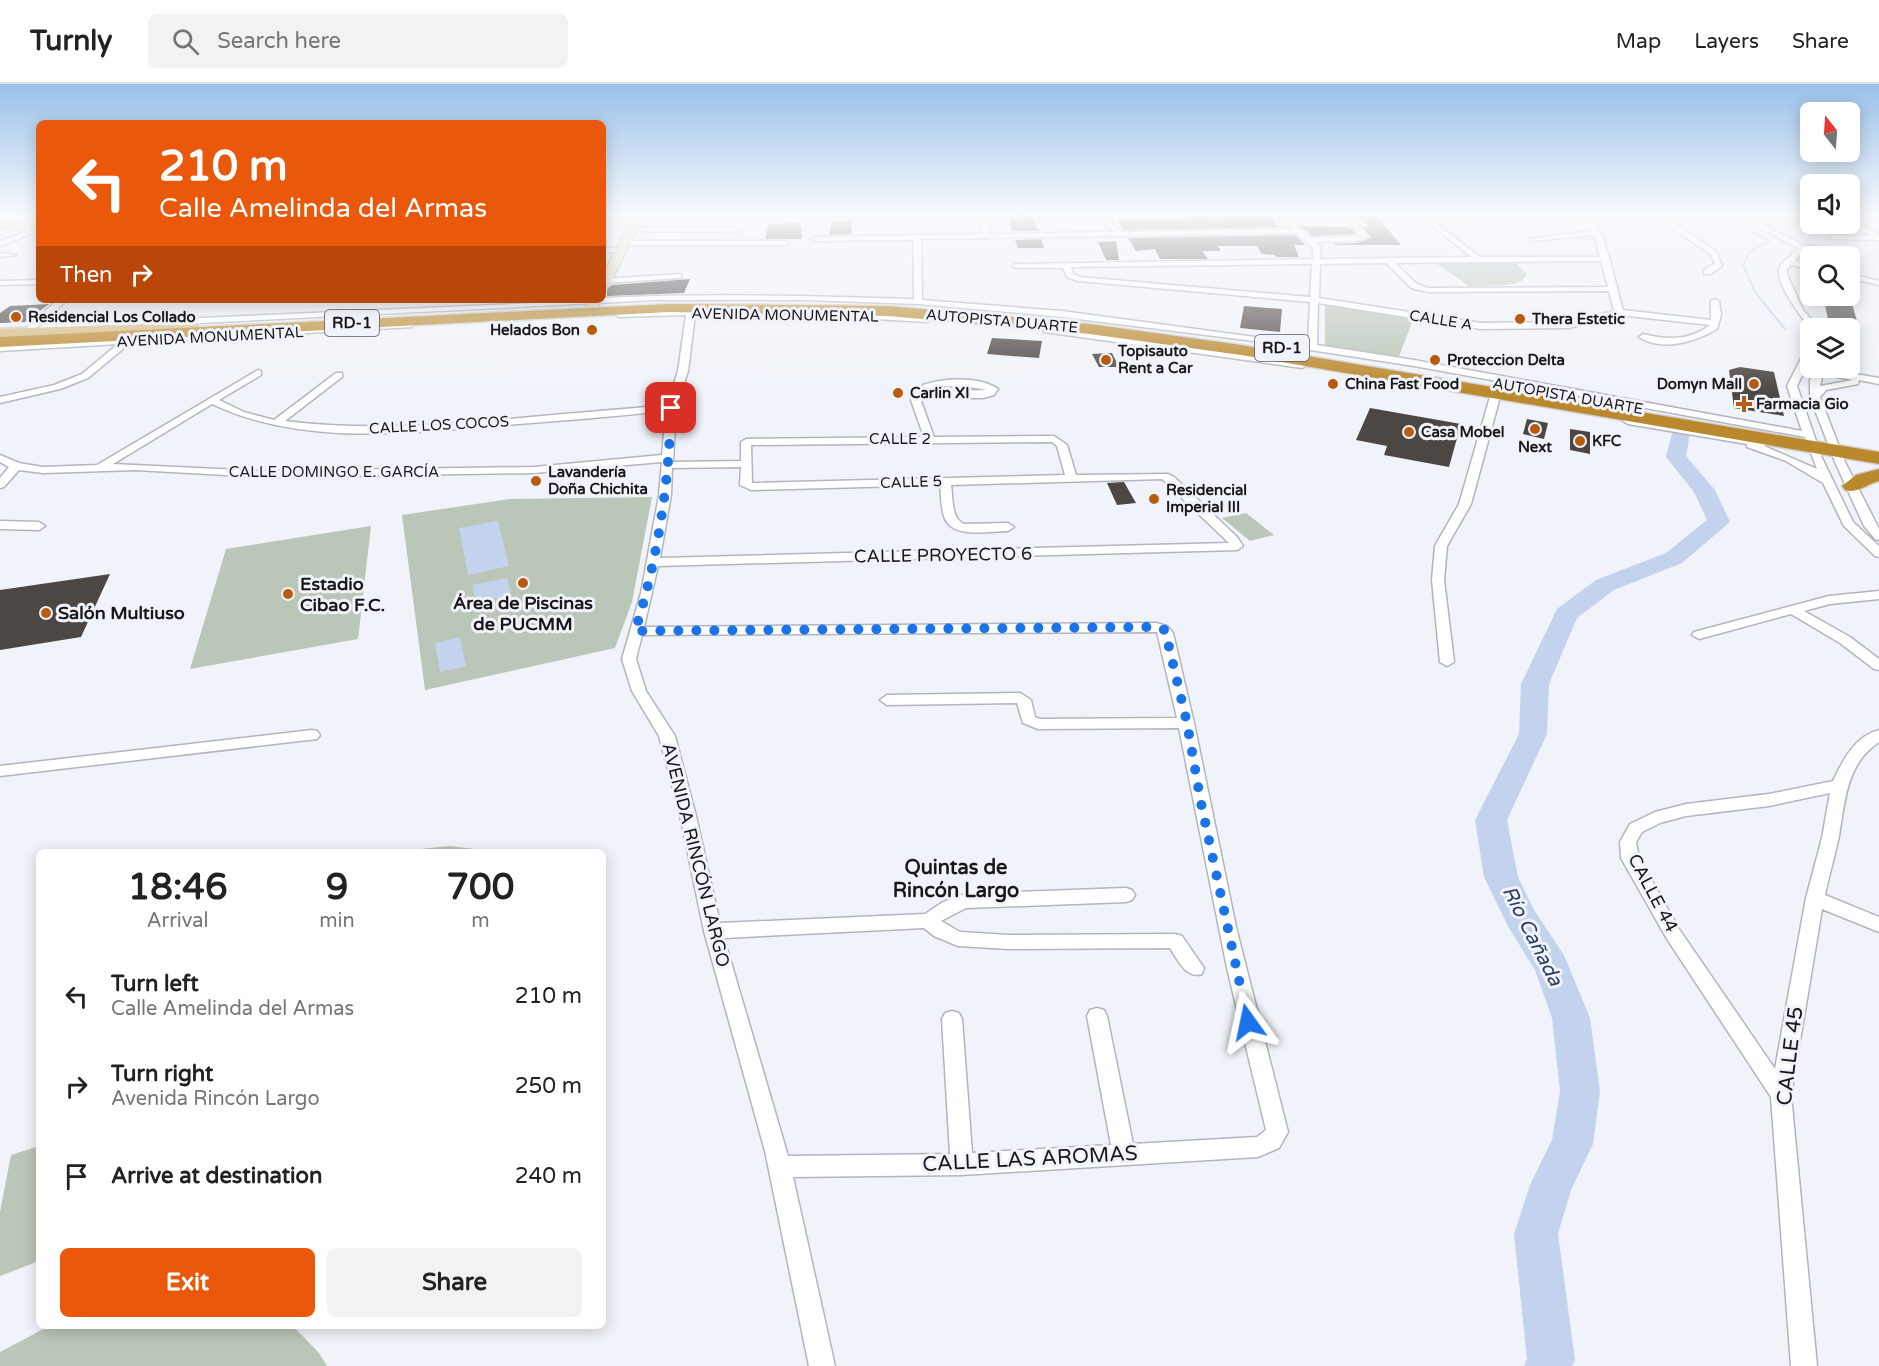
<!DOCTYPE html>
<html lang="en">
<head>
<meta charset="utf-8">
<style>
  :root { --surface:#fff; --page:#f2f2f2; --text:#222; --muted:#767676; --line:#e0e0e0; --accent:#ea580c }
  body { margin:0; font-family:"Varela Round",sans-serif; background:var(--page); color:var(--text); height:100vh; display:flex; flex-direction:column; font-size:22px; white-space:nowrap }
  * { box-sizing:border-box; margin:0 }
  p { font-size:20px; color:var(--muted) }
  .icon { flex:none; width:33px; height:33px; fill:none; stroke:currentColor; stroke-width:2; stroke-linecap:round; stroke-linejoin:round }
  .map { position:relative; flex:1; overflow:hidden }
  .sheet { position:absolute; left:36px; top:765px; width:570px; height:480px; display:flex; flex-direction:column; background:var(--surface); border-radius:9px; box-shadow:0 3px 15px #0003 }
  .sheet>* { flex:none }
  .hud { position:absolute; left:36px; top:36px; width:570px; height:183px; border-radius:9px; box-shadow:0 3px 15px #0003; background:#ea580c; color:#fff; overflow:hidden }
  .needle { width:39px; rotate:343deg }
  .controls { position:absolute; left:1800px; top:18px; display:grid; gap:12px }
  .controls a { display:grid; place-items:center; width:60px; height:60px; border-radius:9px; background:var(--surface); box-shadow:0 3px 15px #0003; font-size:30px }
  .pin { position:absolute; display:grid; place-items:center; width:51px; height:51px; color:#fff; margin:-26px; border-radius:12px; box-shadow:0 3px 9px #0006 }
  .me { position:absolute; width:66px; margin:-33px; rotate:348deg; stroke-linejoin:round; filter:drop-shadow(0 0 4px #0008) }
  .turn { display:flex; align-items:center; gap:21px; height:126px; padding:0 24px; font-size:27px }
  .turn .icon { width:78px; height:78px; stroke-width:2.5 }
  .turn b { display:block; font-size:42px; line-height:51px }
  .then { display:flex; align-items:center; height:57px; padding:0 24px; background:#0003; gap:12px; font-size:22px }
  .eta { display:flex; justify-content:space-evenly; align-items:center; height:102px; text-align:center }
  .eta b { font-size:36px; font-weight:800; line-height:42px }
  .primary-button { display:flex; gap:12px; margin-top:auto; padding:12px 24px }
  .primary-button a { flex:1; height:69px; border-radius:9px; background:var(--accent); color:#fff; font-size:24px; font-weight:800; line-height:69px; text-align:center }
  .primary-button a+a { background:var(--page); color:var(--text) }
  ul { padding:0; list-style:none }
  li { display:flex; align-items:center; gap:18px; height:90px; padding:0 24px }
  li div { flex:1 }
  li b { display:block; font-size:22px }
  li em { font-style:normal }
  header { display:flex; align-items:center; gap:36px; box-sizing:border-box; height:84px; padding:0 30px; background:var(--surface); border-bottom:2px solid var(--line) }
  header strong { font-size:28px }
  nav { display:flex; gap:33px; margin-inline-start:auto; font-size:21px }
  .search { width:420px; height:54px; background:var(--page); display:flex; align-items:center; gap:15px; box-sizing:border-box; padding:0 21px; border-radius:9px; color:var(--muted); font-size:22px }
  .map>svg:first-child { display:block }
  .green { fill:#bac6b7 }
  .water { fill:#c3d2ed }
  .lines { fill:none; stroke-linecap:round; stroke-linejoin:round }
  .stream { stroke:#c3d2ed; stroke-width:2 }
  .river { fill:#c3d2ed; fill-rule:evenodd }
  .building { fill:#4d4744 }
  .minor-casing { stroke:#b2b5bb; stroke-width:3 }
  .secondary-casing { stroke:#b2b5bb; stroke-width:3 }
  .primary-casing { stroke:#d1d1d1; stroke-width:4 }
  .motorway-casing { stroke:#d1d1d1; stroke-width:3 }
  .minor { fill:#fff; fill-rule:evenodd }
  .secondary { fill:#eadbc0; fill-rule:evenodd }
  .primary { fill:#d6b881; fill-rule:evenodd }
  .motorway { fill:#ba882d; fill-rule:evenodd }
  .route { stroke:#1a73e8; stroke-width:10; stroke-dasharray:0 18 }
  .poi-dot { fill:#b95b0f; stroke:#f0f3f9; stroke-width:2 }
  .labels { text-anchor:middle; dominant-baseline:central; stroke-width:6; stroke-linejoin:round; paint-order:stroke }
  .far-street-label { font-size:15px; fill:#17181b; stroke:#f0f3f9 }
  .far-poi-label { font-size:15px; font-weight:bold; fill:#17181b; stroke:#f0f3f9; text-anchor:start }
  .shield { fill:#f0f3f9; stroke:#585a5e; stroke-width:1.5 }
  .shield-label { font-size:16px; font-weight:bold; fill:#17181b }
  .street-label { font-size:18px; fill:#17181b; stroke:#f0f3f9 }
  .poi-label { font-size:18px; font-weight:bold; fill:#17181b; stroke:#f0f3f9; text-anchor:start }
  .neighbourhood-label { font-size:20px; font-weight:bold; fill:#17181b; stroke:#f0f3f9 }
  .water-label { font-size:20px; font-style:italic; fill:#293d63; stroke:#f0f3f9 }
  .near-street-label { font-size:21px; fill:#17181b; stroke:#f0f3f9 }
</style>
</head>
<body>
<header>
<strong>Turnly</strong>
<div class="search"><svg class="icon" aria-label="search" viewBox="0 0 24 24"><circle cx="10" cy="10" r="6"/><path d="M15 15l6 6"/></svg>Search here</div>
<nav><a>Map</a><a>Layers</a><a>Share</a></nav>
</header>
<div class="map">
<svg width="1879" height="1282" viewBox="0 0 1879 1282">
  <rect width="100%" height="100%" fill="#f0f3f9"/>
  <!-- green -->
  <path class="green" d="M1515 178 1527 190 1522 197 1508 201 1469 202 1436 179Z
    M1325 221 1413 236 1398 275 1325 262Z
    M652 413 632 518 615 564 425 606 402 431 510 415Z
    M1246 429 1274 451 1250 457 1222 434Z
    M371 442 358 555 190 585 226 465Z
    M450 762 499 768H391Z
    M39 1062V1177L0 1192V1128L11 1071Z
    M49 1242H293L319 1269 327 1282H0V1268Z"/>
  <!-- water -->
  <path class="water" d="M498 437 509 482 468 491 459 444Z
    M507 494 511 511 476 519 472 501Z
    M460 553 466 582 440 588 435 559Z"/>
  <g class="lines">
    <!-- stream -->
    <path class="stream" d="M1711 129 1770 157 1749 168 1743 181 1755 208 1785 245"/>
    <!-- river -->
    <path class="river" d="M1680 344 1687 346 1690 350 1686 372 1715 406 1730 438 1682 479 1614 506 1577 534 1549 600 1547 650 1507 736 1518 793 1534 826 1564 871 1590 934 1600 1007 1593 1060 1571 1106 1558 1150 1575 1276 1572 1282H1524L1527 1275 1514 1150 1530 1101 1552 1056 1560 1007 1552 934 1535 886 1509 844 1484 793 1475 736 1519 650 1521 600 1557 525 1596 496 1666 469 1707 436 1694 408 1666 373 1673 346Z"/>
  </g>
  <!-- building -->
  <path class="building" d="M1015 129H1032L1038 147H1012L1009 134H1016Z
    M1187 129H1206L1211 136 1218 134 1217 129H1274L1275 141 1287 143 1123 146 1117 136H1191Z
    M1358 130H1375L1401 161H1334L1333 160 1357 159 1371 154 1363 143H1369Z
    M832 137H852L851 150 829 151Z
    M800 139 802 155H765L769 140Z
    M1301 142 1350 143 1356 150 1312 152Z
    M1296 151 1305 161H1294L1299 173H1276L1275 171 1262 170 1257 162H1218L1221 167H1202L1208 175H1160L1155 165 1136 167 1128 154Z
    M1041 155 1044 164H1018L1015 156Z
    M1116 157 1119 176H1106L1098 158Z
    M690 195 684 209 607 212V205L612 201Z
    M1823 212H1850L1859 245 1829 240Z
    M49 220 25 238 0 239V229L10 222Z
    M1244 222 1282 225 1280 248 1240 244Z
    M992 254 1042 257 1039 274 987 270Z
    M1112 269 1119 283H1099L1092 270Z
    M1740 283 1774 288 1784 332 1734 324 1729 286Z
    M1370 324 1461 340 1449 383 1384 371 1387 362 1356 356Z
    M1527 335 1548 339 1544 355 1523 350Z
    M1570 345 1590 348V370L1570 366Z
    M1124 398 1136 419 1117 421 1107 399Z
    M110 490 81 553 0 566V506Z"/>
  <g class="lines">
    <defs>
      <path id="minor" d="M979 129H986L990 150 1114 148 1093 129H1101L1122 148 1293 145 1276 129H1284L1311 154 1360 152 1345 132 1350 131 1369 153 1356 157 1316 158 1321 163 1320 175 1471 173 1416 129H1424L1432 136 1520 129H1558L1437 140 1480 173H1600L1594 151 1532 157 1528 155 1592 147 1587 141 1564 129C1577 129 1593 136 1600 148 1609 164 1617 207 1623 226L1711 236V217L1715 215 1719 217 1721 231 1717 245C1695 258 1662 268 1639 253L1643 250C1668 256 1689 257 1710 241L1619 231 1569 244 1481 245 1318 219 1317 261 1414 276 1802 347 1787 302 1805 267 1810 264V275L1797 302 1822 374 1853 438 1879 462V473L1875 472 1844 442 1823 399 1786 377 1747 363V360L1628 340 1623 337 1628 334 1761 356 1766 359 1764 362 1817 385 1805 353 1414 282 1246 256 1062 233 918 220 806 216H656L43 247 39 244 43 241 603 216V214C707 209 810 212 914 215L913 156 815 157 811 155 815 153 983 150ZM1297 149 1313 164V175L1016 180 1012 182 1016 184H1063L1067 193 1078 197 1310 218 1308 260 1062 227 922 216 921 155ZM1601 177 1608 203 1428 204 1417 200 1395 179ZM1386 179 1411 204 1428 208 1609 207 1614 227 1569 238 1481 239 1319 214 1320 180ZM1312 180 1310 213 1080 193 1073 190 1071 183Z
        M1208 129H1215L1216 133 1211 134Z
        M1651 129H1659L1716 167 1722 182 1710 190H1704V186L1715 179 1710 170Z
        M1731 129H1740L1754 136 1803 135 1801 138 1761 140 1804 161 1855 168 1852 172 1804 166 1795 177 1810 181V185L1791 181 1787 185V190L1803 226 1819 244H1811C1802 235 1775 198 1779 185 1782 176 1793 172 1798 164Z
        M638 132 640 135 603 139V135Z
        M1850 137 1879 150V156L1829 155 1832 151 1870 152 1848 140Z
        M39 143V147L0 162V157Z
        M632 144H735L739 146 735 148 630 147Z
        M625 157H785L789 159 785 161H622Z
        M603 164H621L625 166 621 168H603Z
        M0 169 16 171 0 173Z
        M678 190H681V194L603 199 605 195Z
        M1850 190 1879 197V201L1850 194Z
        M39 196V200L0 201V197Z
        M58 216H67L34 246H28V242Z
        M718 225 722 228 721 230 695 231 688 287 676 324 673 378 741 377V358L746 355 924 353 911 316 920 310 923 301C943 294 980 292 998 305L994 311 983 314H927L921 317 934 353 1054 352 1067 361 1076 391 1168 390 1174 393 1237 453 1243 462 1237 466 658 482 644 543 1156 539 1167 542 1173 549 1194 639 1236 843 1288 1048 1279 1064 1258 1073 962 1091 793 1093 835 1282H809L765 1067 704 847 680 732 659 652 632 607 622 575 641 509 659 411 662 378 534 389 260 393 136 386 43 389 19 386 4 403 0 404V394L9 383 0 378V371L19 379 43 383 97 381 258 286 261 287V291L219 316 244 328 274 336 336 289H342V293L285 337C364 347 443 341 521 334 570 329 618 326 667 321L678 287 686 231 619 233 615 230 619 227ZM940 302 969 303 987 306 930 308 931 305ZM212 320C298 361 400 350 492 342 550 338 608 333 666 327L662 371 534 383 260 387 113 380ZM1052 358 1057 362 1065 391 752 399 751 361ZM741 383 740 401 751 406 940 401C941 411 941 426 945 435 954 455 990 447 1008 447L1014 443 1008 439 964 440C951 434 953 414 951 401L1162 395 1229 459 660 474 671 411 672 384ZM1157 548 1177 634 1040 635 1035 633 1031 616 1020 609 887 611 880 616 887 621 1017 619 1023 639 1038 645 1179 644 1227 884 1266 1046 1257 1053 1133 1060 1107 932 1104 926 1097 924 1090 926 1087 932 1111 1061 972 1069 962 935 959 929 952 927 945 929 942 935 950 1070 788 1072 724 854 924 844 934 852 958 862 1009 865 1170 864C1178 876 1186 895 1202 890L1204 884 1182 852 1175 850 1009 851 960 848 941 837 966 824 1126 818 1132 816 1135 811 1132 806 1126 804 965 810 943 818 925 830 720 839 696 732 675 652 646 607 636 575 642 551Z
        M841 228 927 232 931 235 927 238 838 233 837 231Z
        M409 238 412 239V243L130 259 88 294 60 305 0 319V313L54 301 82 290 118 260 0 267V261Z
        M1047 243 1302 278 1307 281 1302 284 1044 248 1043 246Z
        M1810 284H1826V285L1879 294V300L1859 296 1858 300 1826 306 1820 313 1845 378 1879 445V456L1875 455 1864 442 1835 378 1810 313V296L1814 289 1810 288ZM1823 290 1853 296 1820 302Z
        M1495 310 1500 313 1471 420 1447 462 1444 496 1454 578 1447 582 1440 578 1432 496 1435 462 1459 420 1490 313Z
        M0 437 39 438 45 442 39 446 0 445Z
        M1879 507V515L1830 520 1804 527 1850 553 1879 575V586L1874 585 1840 559 1791 530 1699 555 1692 551 1694 548 1829 512Z
        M312 646 317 647 320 651 317 655 0 692V682Z
        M1879 646V658C1846 680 1845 717 1839 752 1835 772 1829 791 1825 811L1879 833V848L1822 825 1791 1011 1817 1282H1791L1771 1013 1667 855 1621 774 1620 758 1630 740 1655 728 1686 720 1769 710 1833 697C1843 676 1855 652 1879 646ZM1830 709 1822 754 1806 814 1775 985 1679 845 1639 774 1636 758 1642 748 1660 739 1686 732 1769 722Z"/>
      <path id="secondary" d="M635 129H645L609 201 603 204V190Z
        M0 138 39 142V148L0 144Z
        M589 216H601L594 229 590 231 584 227Z"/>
      <path id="primary" d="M192 238 197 239 198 242 197 245 0 253V245Z"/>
      <path id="motorway" d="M669 220 888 222 1090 240 1241 261 1879 368V380L1241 271 1090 250 888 232 669 228 0 263V253Z
        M1879 385V397C1866 400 1858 410 1845 406L1842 402 1856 391Z"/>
    </defs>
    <!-- minor casing -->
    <use href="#minor" class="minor-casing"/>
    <!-- secondary casing -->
    <use href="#secondary" class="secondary-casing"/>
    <!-- primary casing -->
    <use href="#primary" class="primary-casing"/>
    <!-- motorway casing -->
    <use href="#motorway" class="motorway-casing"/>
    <!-- minor -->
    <use href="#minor" class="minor"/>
    <!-- secondary -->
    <use href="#secondary" class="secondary"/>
    <!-- primary -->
    <use href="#primary" class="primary"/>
    <!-- motorway -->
    <use href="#motorway" class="motorway"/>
  </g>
  <!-- sky -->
  <linearGradient id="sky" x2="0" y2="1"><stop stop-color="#99c0ea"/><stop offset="0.42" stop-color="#f8fafc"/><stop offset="1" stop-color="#f8fafc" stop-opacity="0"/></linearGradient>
  <rect width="1879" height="309" fill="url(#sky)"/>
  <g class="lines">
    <!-- route -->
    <path class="route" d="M671 324C669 399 658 475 635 547L1156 543 1165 546 1187 639 1201 719 1248 938"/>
  </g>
  <!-- markers -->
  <g class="poi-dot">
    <circle cx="16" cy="233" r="6"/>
    <circle cx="1520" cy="235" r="6"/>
    <circle cx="592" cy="246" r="6"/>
    <circle cx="1106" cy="276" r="6"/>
    <circle cx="1435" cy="276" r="6"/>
    <circle cx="1333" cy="300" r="6"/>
    <circle cx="1754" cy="300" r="6"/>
    <circle cx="898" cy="309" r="6"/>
    <path d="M1741 311h6v6h6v6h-6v6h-6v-6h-6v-6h6z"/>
    <circle cx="1535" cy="345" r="6"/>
    <circle cx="1409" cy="348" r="6"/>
    <circle cx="1580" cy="357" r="6"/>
    <circle cx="536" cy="397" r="6"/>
    <circle cx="1154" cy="415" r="6"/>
    <circle cx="523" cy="499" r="6"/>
    <circle cx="288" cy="510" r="6"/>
    <circle cx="46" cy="529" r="6"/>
  </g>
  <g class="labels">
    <!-- far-street labels -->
    <g class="far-street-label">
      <text transform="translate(785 231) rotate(1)">AVENIDA MONUMENTAL</text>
      <text transform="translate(1441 236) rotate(9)">CALLE A</text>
      <text transform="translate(1002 237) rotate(5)">AUTOPISTA DUARTE</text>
      <text transform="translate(210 253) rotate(-3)">AVENIDA MONUMENTAL</text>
      <text transform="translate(1568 312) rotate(10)">AUTOPISTA DUARTE</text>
      <text transform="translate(439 341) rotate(-3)">CALLE LOS COCOS</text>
      <text x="900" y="355">CALLE 2</text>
      <text x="334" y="388">CALLE DOMINGO E. GARCÍA</text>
      <text transform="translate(911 398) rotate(-2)">CALLE 5</text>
    </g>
    <!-- far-poi labels -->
    <g class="far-poi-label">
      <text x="28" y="233">Residencial Los Collado</text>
      <text x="1532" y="235">Thera Estetic</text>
      <text x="580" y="246" text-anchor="end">Helados Bon</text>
      <text x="1118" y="267">Topisauto<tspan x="1118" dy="17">Rent a Car</tspan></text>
      <text x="1447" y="276">Proteccion Delta</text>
      <text x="1345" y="300">China Fast Food</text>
      <text x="1742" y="300" text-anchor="end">Domyn Mall</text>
      <text x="910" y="309">Carlin XI</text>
      <text x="1756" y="320">Farmacia Gio</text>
      <text x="1421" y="348">Casa Mobel</text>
      <text x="1592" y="357">KFC</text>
      <text x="1535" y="363" text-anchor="middle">Next</text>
      <text x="548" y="388">Lavandería<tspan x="548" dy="17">Doña Chichita</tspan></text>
      <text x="1166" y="406">Residencial<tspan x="1166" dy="17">Imperial III</tspan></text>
    </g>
    <!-- shield labels -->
    <g class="shield">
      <rect x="325" y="226" width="54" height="26" rx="4.5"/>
      <rect x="1255" y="251" width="54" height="26" rx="4.5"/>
    </g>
    <g class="shield-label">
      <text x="352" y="239">RD-1</text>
      <text x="1282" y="264">RD-1</text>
    </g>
    <!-- street labels -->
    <g class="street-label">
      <text transform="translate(943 471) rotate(-1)">CALLE PROYECTO 6</text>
      <text transform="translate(696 771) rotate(76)">AVENIDA RINCÓN LARGO</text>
      <text transform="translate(1653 809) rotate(62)">CALLE 44</text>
    </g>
    <!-- poi labels -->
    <g class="poi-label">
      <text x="300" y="500">Estadio<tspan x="300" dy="21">Cibao F.C.</tspan></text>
      <text x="523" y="519" text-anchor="middle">Área de Piscinas<tspan x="523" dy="21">de PUCMM</tspan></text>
      <text x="58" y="529">Salón Multiuso</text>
    </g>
    <!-- neighbourhood labels -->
    <g class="neighbourhood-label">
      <text x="956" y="784">Quintas de<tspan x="956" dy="23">Rincón Largo</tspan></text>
    </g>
    <!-- water labels -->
    <g class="water-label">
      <text transform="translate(1532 852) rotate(63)">Río Cañada</text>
    </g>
    <!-- near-street labels -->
    <g class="near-street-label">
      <text transform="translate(1790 972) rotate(-83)">CALLE 45</text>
      <text transform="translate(1030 1075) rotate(-3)">CALLE LAS AROMAS</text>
    </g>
  </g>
</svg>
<div class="controls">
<a><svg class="needle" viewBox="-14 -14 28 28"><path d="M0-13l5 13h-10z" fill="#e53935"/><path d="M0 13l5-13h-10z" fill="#767676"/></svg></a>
<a><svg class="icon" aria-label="sound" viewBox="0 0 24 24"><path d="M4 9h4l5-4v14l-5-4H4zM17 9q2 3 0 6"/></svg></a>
<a><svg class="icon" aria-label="search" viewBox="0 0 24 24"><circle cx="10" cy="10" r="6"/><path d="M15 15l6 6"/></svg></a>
<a><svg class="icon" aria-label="layers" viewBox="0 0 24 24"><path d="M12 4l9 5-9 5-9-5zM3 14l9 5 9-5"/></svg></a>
</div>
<div class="pin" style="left:671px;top:324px;background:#d93025"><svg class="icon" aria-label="arrive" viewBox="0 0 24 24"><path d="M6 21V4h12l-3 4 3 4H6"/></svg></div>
<svg class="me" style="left:1248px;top:938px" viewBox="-20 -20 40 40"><path d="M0-17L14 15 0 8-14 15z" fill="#1a73e8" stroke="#fff" stroke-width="4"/></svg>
<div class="hud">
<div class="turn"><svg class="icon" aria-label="left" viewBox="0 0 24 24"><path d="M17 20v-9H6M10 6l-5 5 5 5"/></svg><div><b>210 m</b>Calle Amelinda del Armas</div></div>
<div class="then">Then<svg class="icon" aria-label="right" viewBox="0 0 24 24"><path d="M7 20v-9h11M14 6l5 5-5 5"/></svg></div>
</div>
<section class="sheet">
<div class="eta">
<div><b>18:46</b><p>Arrival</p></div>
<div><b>9</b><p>min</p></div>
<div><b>700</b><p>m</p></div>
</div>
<ul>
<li><svg class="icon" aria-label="left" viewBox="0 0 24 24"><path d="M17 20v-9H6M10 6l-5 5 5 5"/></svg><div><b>Turn left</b><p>Calle Amelinda del Armas</p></div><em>210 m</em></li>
<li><svg class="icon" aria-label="right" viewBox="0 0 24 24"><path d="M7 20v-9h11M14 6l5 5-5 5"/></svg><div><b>Turn right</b><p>Avenida Rincón Largo</p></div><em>250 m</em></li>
<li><svg class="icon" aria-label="arrive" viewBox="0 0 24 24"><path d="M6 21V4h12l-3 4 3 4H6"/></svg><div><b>Arrive at destination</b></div><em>240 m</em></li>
</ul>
<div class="primary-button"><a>Exit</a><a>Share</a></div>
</section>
</div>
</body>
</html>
